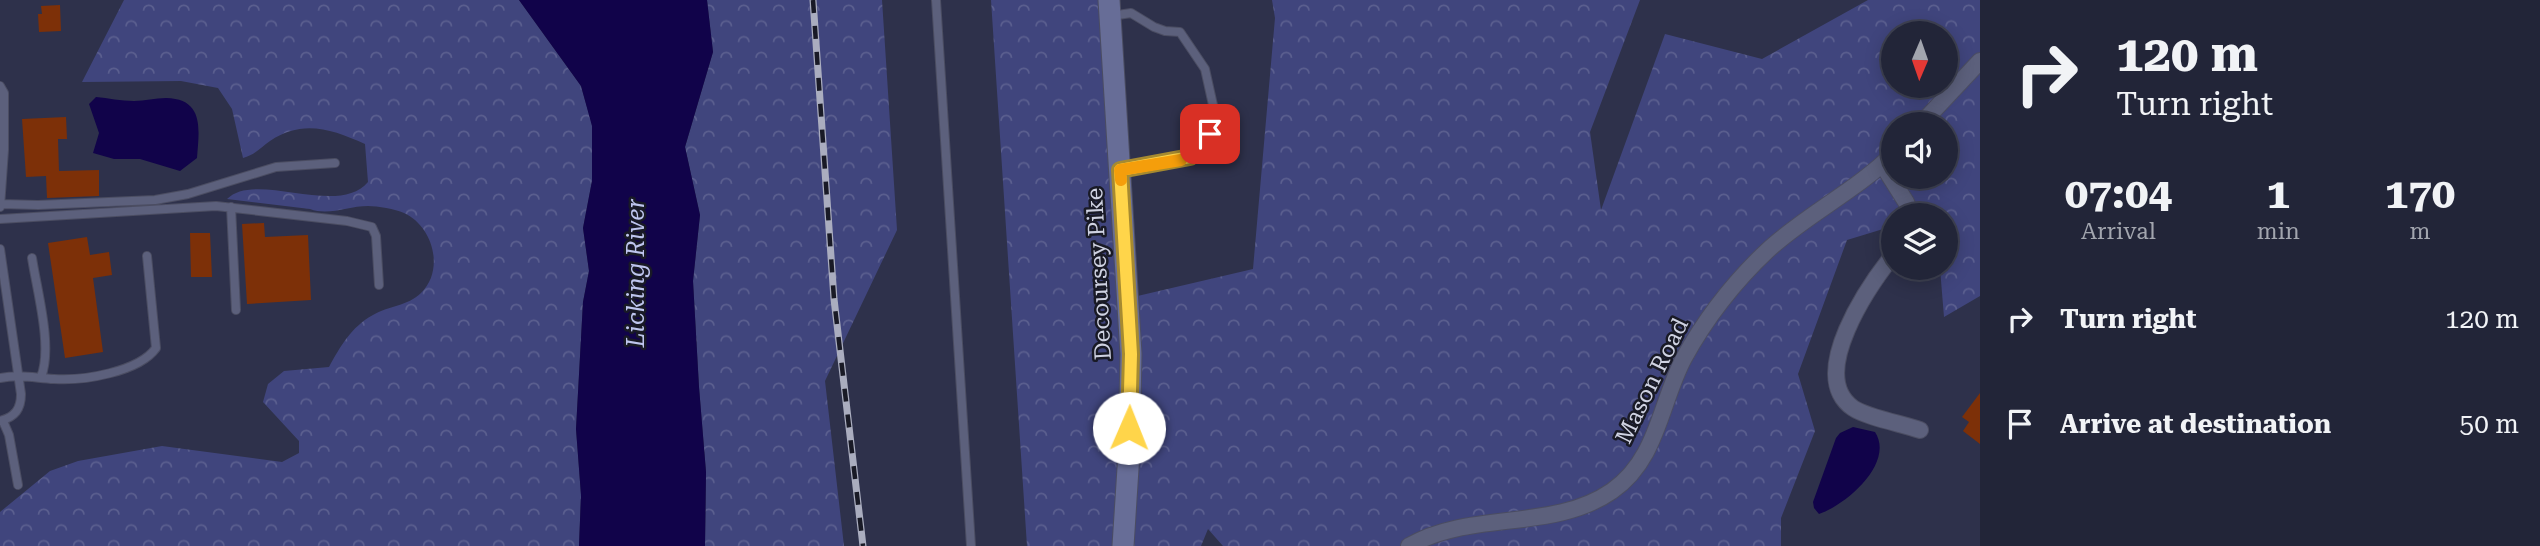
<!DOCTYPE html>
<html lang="en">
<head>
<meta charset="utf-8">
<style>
  :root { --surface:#222538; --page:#2a2d40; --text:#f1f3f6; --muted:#a2a5ae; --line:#3f4253 }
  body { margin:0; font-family:"Roboto Serif",serif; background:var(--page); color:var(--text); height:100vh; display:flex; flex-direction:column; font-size:26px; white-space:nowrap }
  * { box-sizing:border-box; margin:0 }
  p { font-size:23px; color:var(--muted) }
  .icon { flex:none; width:38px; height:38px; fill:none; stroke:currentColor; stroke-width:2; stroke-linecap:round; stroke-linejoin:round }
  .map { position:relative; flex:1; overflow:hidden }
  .sheet { display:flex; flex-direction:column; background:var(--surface); width:560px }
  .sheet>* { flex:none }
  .banner { background:#222538; color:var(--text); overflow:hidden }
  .needle { width:46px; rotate:182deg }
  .tools { position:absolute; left:1881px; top:21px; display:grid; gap:14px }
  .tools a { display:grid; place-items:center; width:77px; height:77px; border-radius:50%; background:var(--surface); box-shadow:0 4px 18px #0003,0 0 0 2px var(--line); font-size:35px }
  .pin { position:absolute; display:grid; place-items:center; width:60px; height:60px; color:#fff; margin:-30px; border-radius:14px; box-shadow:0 4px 10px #0006 }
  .me { position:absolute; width:77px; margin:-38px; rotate:1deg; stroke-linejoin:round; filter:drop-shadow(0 0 5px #0008) }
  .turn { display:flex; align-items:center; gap:24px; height:147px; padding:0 21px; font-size:32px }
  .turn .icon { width:91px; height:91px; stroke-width:2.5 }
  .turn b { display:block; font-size:49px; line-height:60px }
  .eta { display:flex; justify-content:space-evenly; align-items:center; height:119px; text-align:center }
  .eta b { font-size:42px; font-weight:700; line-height:49px }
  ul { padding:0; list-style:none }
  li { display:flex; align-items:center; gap:21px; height:105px; padding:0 21px }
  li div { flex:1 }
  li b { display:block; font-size:26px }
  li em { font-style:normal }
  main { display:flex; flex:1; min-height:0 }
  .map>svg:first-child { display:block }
  .forest { fill:url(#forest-crowns); fill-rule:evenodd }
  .water { fill:#11034a }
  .building { fill:#7d3008 }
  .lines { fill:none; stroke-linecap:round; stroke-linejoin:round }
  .lane-casing { stroke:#4b4d62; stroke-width:10 }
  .street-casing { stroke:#4b4d62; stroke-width:18 }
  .secondary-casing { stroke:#4b4d62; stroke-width:23 }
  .lane { stroke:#5c607c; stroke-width:8 }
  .street { stroke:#5c607c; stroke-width:16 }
  .secondary { stroke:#676d97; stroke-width:21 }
  .rail-casing { stroke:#aaadbf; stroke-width:7 }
  .rail { stroke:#191a26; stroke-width:4.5; stroke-dasharray:13; stroke-linecap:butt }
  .route-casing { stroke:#a68a30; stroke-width:18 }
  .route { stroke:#ffd54a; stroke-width:12 }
  .slow { stroke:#f59e0b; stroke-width:12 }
  .labels { text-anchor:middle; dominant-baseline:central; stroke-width:5; stroke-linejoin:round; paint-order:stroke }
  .street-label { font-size:23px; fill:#cfd2e2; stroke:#191a26 }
  .water-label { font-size:24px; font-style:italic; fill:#bec5ee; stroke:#191a26 }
</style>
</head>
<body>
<main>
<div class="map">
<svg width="1980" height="546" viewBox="0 0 1980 546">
  <defs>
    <pattern id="forest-crowns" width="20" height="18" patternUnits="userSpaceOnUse" patternTransform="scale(1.75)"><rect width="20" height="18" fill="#40457d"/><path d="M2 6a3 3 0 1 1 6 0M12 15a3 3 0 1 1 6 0" fill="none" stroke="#5b5f8f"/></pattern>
  </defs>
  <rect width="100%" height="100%" fill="#2e314b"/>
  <!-- forest -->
  <path class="forest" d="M124 0H519L581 86 592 125V181L583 228 589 271 583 302 576 429 581 495 579 546H0V512L50 471 78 461 162 446 282 462 299 453V441L263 402 268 384 284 371 329 367C340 347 351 327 373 315 388 306 408 306 421 293 445 270 433 226 404 213 395 209 378 206 368 206 348 206 329 216 310 209L227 199C256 170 338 218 368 182L365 144C332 129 302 119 270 141 261 147 255 155 243 158L232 109 218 88 181 81 82 82Z
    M707 0H882L897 230 825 381 844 546H705L706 472 699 387 693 281 700 215 685 147 713 52Z
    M991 0H1109L1129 298 1253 269 1275 18 1272 0H1640L1590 132 1601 210 1665 34 1762 59 1868 0H1980V296L1944 317 1940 268H1946V215H1936L1935 213 1927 215H1894L1893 226 1847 240 1798 374 1815 431 1781 518V546H1223L1208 529 1201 546H1027ZM1894 33H1946V86H1894ZM1894 124H1946V177H1894Z"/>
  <!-- water -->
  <path class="water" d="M519 0H707L713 52 685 147 700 215 693 281 699 387 706 472 705 546H579L581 495 576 429 583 302 589 271 583 228 592 181V126L581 86Z
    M96 97C108 98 121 101 134 101 145 101 155 98 166 98 205 99 199 130 197 158L180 171 140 159H114L93 153 99 133 89 104Z
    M1853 427 1875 432C1895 463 1846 505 1819 514L1814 508 1813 502 1836 438 1840 433Z"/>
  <!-- building -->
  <path class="building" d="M60 5 61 31 39 32 38 14H42L41 6Z
    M66 117 67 139H58L59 171 99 170V196L47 198 46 176 26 177 22 119Z
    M264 223 265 237 308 235 311 300 247 304 242 224Z
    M190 233H210L212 277H191Z
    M87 237 90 255 109 252 112 275 93 278 103 352 65 358 48 243Z
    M1980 393V444L1963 431 1969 422 1962 417Z"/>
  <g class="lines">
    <defs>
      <path id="lane" d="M936 0 971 546
        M1111 16 1131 13 1154 27 1165 31 1180 32 1205 69 1215 114 1210 134 1190 157 1120 170
        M0 86 4 93V150L0 207
        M1 204 38 205 155 200 188 194 276 167 335 163
        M231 207 236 310
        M0 219 216 206 347 221 372 227 376 236 379 285
        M0 249 21 394C21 409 15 417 0 421
        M32 258C37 291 53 347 41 377
        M0 378C19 374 35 378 54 379 83 381 139 372 156 348L147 256
        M3 421 9 435 18 485"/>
      <path id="street" d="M1921 124 1980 61
        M1882 164 1906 202 1911 215
        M1894 254C1870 284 1806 375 1853 408 1866 417 1903 424 1920 430
        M1409 546C1471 510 1553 532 1612 491 1658 459 1660 403 1684 358 1706 318 1735 281 1768 250 1807 214 1856 191 1894 153"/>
      <path id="secondary" d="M1109 0 1131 354 1129 453 1123 546"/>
    </defs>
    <!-- lane casing -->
    <use href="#lane" class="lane-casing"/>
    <!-- street casing -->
    <use href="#street" class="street-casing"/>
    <!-- secondary casing -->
    <use href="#secondary" class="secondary-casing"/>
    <!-- lane -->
    <use href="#lane" class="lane"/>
    <!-- street -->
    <use href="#street" class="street"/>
    <!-- secondary -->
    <use href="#secondary" class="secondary"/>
    <defs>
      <path id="rail" d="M813 0 834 299 863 546"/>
    </defs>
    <!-- rail casing -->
    <use href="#rail" class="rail-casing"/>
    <!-- rail -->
    <use href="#rail" class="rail"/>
  </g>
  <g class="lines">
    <defs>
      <path id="route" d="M1129 428 1131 354 1120 170 1190 157 1210 134"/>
    </defs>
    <!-- route casing -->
    <use href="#route" class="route-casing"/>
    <!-- route -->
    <use href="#route" class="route"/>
    <!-- slow -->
    <path class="slow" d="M1121 180 1120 170 1181 160"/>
  </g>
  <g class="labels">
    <!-- street labels -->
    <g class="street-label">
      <text transform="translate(1099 274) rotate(-93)">Decoursey Pike</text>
      <text transform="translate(1652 381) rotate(-64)">Mason Road</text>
    </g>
    <!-- water labels -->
    <g class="water-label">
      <text transform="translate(636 273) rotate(-90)">Licking River</text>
    </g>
  </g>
</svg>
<div class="tools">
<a><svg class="needle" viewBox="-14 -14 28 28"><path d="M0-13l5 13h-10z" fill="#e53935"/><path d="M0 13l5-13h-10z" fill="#a2a5ae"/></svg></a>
<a><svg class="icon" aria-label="sound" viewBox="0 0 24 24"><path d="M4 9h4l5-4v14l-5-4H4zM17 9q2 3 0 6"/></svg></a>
<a><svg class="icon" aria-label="layers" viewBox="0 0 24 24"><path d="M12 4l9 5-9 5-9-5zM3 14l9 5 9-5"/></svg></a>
</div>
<div class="pin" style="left:1210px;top:134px;background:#d93025"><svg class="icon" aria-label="arrive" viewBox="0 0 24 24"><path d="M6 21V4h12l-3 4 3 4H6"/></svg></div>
<svg class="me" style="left:1129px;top:428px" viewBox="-20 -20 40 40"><circle r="19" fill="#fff"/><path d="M0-13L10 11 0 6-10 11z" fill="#ffd54a"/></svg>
</div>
<section class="sheet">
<div class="banner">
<div class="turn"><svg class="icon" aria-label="right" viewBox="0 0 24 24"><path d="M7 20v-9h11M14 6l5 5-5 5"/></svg><div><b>120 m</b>Turn right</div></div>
</div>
<div class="eta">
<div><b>07:04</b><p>Arrival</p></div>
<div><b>1</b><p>min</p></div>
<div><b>170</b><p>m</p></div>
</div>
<ul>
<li><svg class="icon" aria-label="right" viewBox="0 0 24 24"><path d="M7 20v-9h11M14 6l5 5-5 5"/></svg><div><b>Turn right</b></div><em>120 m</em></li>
<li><svg class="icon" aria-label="arrive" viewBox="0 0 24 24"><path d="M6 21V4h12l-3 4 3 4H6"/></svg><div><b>Arrive at destination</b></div><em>50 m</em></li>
</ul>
</section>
</main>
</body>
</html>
